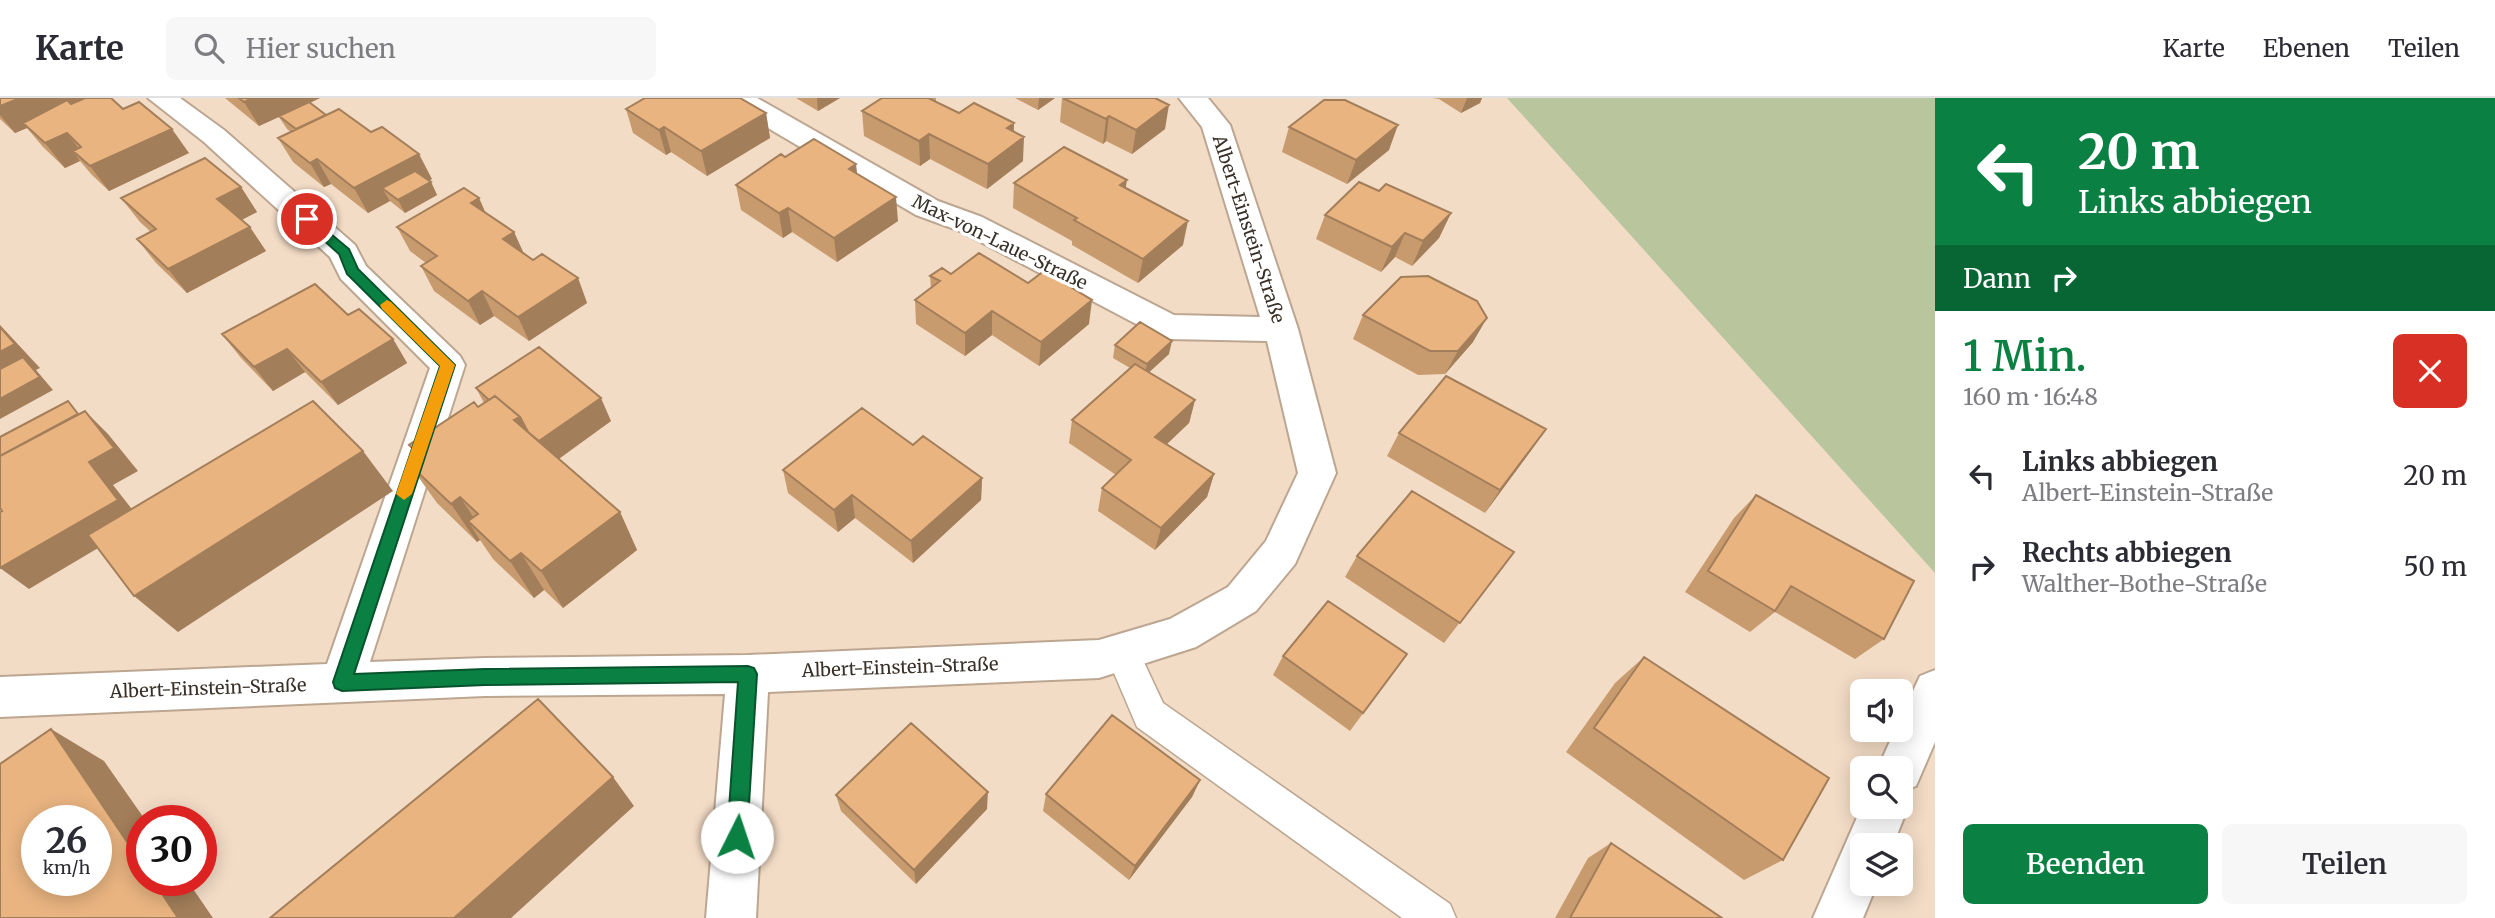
<!DOCTYPE html>
<html lang="de">
<head>
<meta charset="utf-8">
<style>
  :root { --surface:#fff; --page:#f7f7f7; --text:#2b2b33; --muted:#7c7c81; --line:#e1e1e2; --accent:#0b8043 }
  body { margin:0; font-family:Merriweather,serif; background:var(--page); color:var(--text); height:100vh; display:flex; flex-direction:column; font-size:26px; white-space:nowrap }
  * { box-sizing:border-box; margin:0 }
  p { font-size:23px; color:var(--muted) }
  .icon { flex:none; width:38px; height:38px; fill:none; stroke:currentColor; stroke-width:2; stroke-linecap:round; stroke-linejoin:round }
  .map { position:relative; flex:1; overflow:hidden }
  .side { display:flex; flex-direction:column; background:var(--surface); width:560px }
  .side>* { flex:none }
  .hud { background:#0b8043; color:#fff; overflow:hidden }
  .buttons { position:absolute; left:1850px; top:581px; display:grid; gap:14px }
  .buttons a { display:grid; place-items:center; width:63px; height:63px; border-radius:10px; background:var(--surface); box-shadow:0 4px 18px #0003; font-size:35px }
  .speed { position:absolute; left:21px; top:707px; display:flex; gap:14px; font-size:35px; font-weight:700; text-align:center }
  .speed>* { display:grid; place-content:center; width:91px; height:91px; border-radius:50%; background:var(--surface); box-shadow:0 4px 18px #0003; line-height:1 }
  .speed small { font-size:18px; font-weight:400 }
  .speed .limit { border:10px solid #d22; background:#fff; color:#111 }
  .pin { position:absolute; display:grid; place-items:center; width:60px; height:60px; color:#fff; margin:-30px; border:4px solid #fff; border-radius:50%; box-shadow:0 2px 7px #0007 }
  .me { position:absolute; width:77px; margin:-38px; rotate:4deg; stroke-linejoin:round; filter:drop-shadow(0 0 5px #0008) }
  .turn { display:flex; align-items:center; gap:24px; height:147px; padding:0 28px; font-size:32px }
  .turn .icon { width:91px; height:91px; stroke-width:2.5 }
  .turn b { display:block; font-size:49px; line-height:60px }
  .then { display:flex; align-items:center; height:66px; padding:0 28px; background:#0003; gap:14px; font-size:26px }
  .round { display:grid; place-items:center; flex:none; width:74px; height:74px; border-radius:10px; background:var(--page) }
  .overview { display:flex; align-items:center; justify-content:space-between; height:119px; padding:0 28px }
  h1 { font-size:42px; font-weight:600; line-height:52px; color:var(--accent) }
  .button { display:flex; gap:14px; margin-top:auto; padding:14px 28px }
  .button a { flex:1; height:80px; border-radius:10px; background:var(--accent); color:#fff; font-size:28px; font-weight:600; line-height:80px; text-align:center }
  .button a+a { background:var(--page); color:var(--text) }
  ul { padding:0; list-style:none }
  li { display:flex; align-items:center; gap:21px; height:91px; padding:0 28px }
  li div { flex:1 }
  li b { display:block; font-size:26px }
  li em { font-style:normal }
  header { display:flex; align-items:center; gap:42px; box-sizing:border-box; height:98px; padding:0 35px; background:var(--surface); border-bottom:2px solid var(--line) }
  header strong { font-size:33px }
  nav { display:flex; gap:38px; margin-inline-start:auto; font-size:24px }
  .search { width:490px; height:63px; background:var(--page); display:flex; align-items:center; gap:18px; box-sizing:border-box; padding:0 24px; border-radius:10px; color:var(--muted); font-size:26px }
  main { display:flex; flex:1; min-height:0 }
  .map>svg:first-child { display:block }
  .green { fill:#b9c69d }
  .lines { fill:none; stroke-linecap:round; stroke-linejoin:round }
  .lane-casing { stroke:#bca691; stroke-width:3 }
  .street-casing { stroke:#bca691; stroke-width:4 }
  .lane { fill:#fff; fill-rule:evenodd }
  .street { fill:#fff; fill-rule:evenodd }
  .wall { fill:#c89b6e }
  .shaded-wall { fill:#a37e5a }
  .building { fill:#e9b480; stroke:#a37e5a; stroke-width:2; fill-rule:evenodd }
  .route { fill:#0b8043; stroke:#07532c; stroke-width:2 }
  .slow { fill:#f59e0b }
  .labels { text-anchor:middle; dominant-baseline:central; stroke-width:7; stroke-linejoin:round; paint-order:stroke }
  .street-label { font-size:18px; fill:#382f27; stroke:#fff }
</style>
</head>
<body>
<header>
<strong>Karte</strong>
<div class="search"><svg class="icon" aria-label="search" viewBox="0 0 24 24"><circle cx="10" cy="10" r="6"/><path d="M15 15l6 6"/></svg>Hier suchen</div>
<nav><a>Karte</a><a>Ebenen</a><a>Teilen</a></nav>
</header>
<main>
<div class="map">
<svg width="1935" height="820" viewBox="0 0 1935 820">
  <rect width="100%" height="100%" fill="#f3dcc6"/>
  <!-- green -->
  <path class="green" d="M1507 0H1935V475Z"/>
  <g class="lines">
    <defs>
      <path id="lane" d="M1122 539 1134 543 1163 605 1450 806 1456 820H1402L1137 629 1105 554 1110 543Z"/>
      <path id="street" d="M148 0H180L224 32 355 147 366 168 460 258 465 267 370 564 485 560 748 557 1099 542 1170 521 1228 489 1266 443 1298 375 1267 243 1169 241 1157 237 960 133 916 117 727 6 723 0H757L938 103 982 119 1174 217 1260 219 1202 29 1179 0H1208L1230 27 1298 231 1336 375 1295 466 1256 513 1196 549 1099 580 768 594 756 820H706L725 596 485 598 0 619V579L327 566 430 270 341 181 330 159 204 44Z
        M1935 572V644L1916 688 1902 694 1908 709 1893 747H1862V786H1877L1863 820H1813L1862 708 1900 709V670H1878L1895 632H1900V621L1920 578Z"/>
    </defs>
    <!-- lane casing -->
    <use href="#lane" class="lane-casing"/>
    <!-- street casing -->
    <use href="#street" class="street-casing"/>
    <!-- lane -->
    <use href="#lane" class="lane"/>
    <!-- street -->
    <use href="#street" class="street"/>
  </g>
  <!-- wall -->
  <path class="wall" d="M0 0 123 11 189 55 109 93 92 77 80 63 65 70 43 49 27 30 15 35 0 21Z
    M225 0H320L310 5 326 17 432 81 429 82 431 84 437 97 405 115 390 103 368 115 331 86 324 89 293 64 278 40 291 34 287 31 279 19 259 28Z
    M796 0H840L818 13Z
    M882 0H936V4L959 15 1014 25V33L1023 63 987 91 930 61 920 68 864 38 862 13Z
    M1015 0H1055L1038 12Z
    M1062 0 1165 31 1132 56 1106 43 1103 46 1060 24Z
    M1432 0H1482L1480 5 1461 15 1439 1Z
    M626 11 766 15 770 40 707 78 671 54 666 57 633 35Z
    M1289 29 1389 52 1347 86 1282 54Z
    M785 59 857 76 898 123 837 164 792 134 783 140 741 112 736 87Z
    M1014 85 1125 90 1183 147 1138 185 1072 147V143L1013 110Z
    M241 89 257 114 241 122 266 153 187 195 156 165 137 141 151 134 140 124 121 100Z
    M1379 93 1451 115 1439 140 1412 168 1395 159 1381 174 1316 141 1325 117Z
    M479 100 485 114 514 134 523 155 533 162 578 180 587 205 529 243 494 218 480 227 434 193 421 168 426 165 410 153 397 129Z
    M951 176 1028 185 1089 226 1039 268 992 237 965 258 916 226 915 202 931 190 930 178Z
    M348 217 393 241 407 265 338 307 305 274 273 293 241 260 222 236Z
    M1363 217 1473 244 1445 276 1418 277 1353 241Z
    M1115 247 1169 256 1149 274 1195 302 1189 325 1167 346 1214 376 1207 399 1155 452 1098 413 1102 390 1116 377 1069 345 1072 322 1130 270 1113 260Z
    M476 290 611 323 559 361 620 414 637 452 563 510 544 492 534 500 493 461 480 442 477 444 437 405 409 366 418 360 409 347 484 305Z
    M1546 331 1485 415 1387 358 1399 335Z
    M913 347 982 380 981 402 913 465 855 420 838 434 788 395 783 372Z
    M1756 397 1884 541 1855 561 1775 514 1750 534 1685 494 1734 420Z
    M1514 454 1444 545 1345 479 1357 458Z
    M1283 558 1393 575 1350 633 1273 577Z
    M1644 559 1783 762 1744 782 1566 654 1615 585Z
    M1200 682 1192 699 1129 782 1043 713 1046 696Z
    M836 697 987 711 916 786 841 713Z
    M1611 745 1722 820H1555L1588 760Z"/>
  <!-- shaded-wall -->
  <path class="shaded-wall" d="M20 0H98L23 25 27 30 15 35 0 17V8Z
    M252 0H320L259 28 244 4Z
    M817 0H840L818 13Z
    M1039 0H1055L1038 12Z
    M1467 0H1482L1480 5 1461 15Z
    M1169 7 1165 31 1132 56 1136 32Z
    M766 15 770 40 707 78 701 53Z
    M1109 18 1106 43 1103 46 1106 21Z
    M1014 25 1013 47 1024 39 1023 63 987 91 988 66 1007 30Z
    M1398 27 1389 52 1347 86 1356 62Z
    M664 29 671 54 666 57 659 32Z
    M172 31 189 55 109 93 90 68Z
    M67 35 86 60 73 53 80 63 65 70 45 45Z
    M929 36 930 61 920 68 919 43Z
    M419 56 432 81 396 100 382 90 390 103 368 115 354 90Z
    M317 61 331 86 324 89 310 65Z
    M856 66 859 91 849 71Z
    M1127 82 1123 107 1120 87Z
    M431 84 437 97 405 115 398 102Z
    M241 89 257 114 234 126 217 101Z
    M896 99 898 123 837 164 834 140Z
    M479 100 490 125 471 105Z
    M788 110 792 134 783 140 779 115Z
    M1451 115 1439 140 1412 168 1423 143Z
    M1188 123 1183 147 1138 185 1143 161Z
    M250 129 266 153 187 195 168 171Z
    M514 134 525 158 503 141Z
    M1405 135 1395 159 1381 174 1392 149Z
    M578 180 587 205 529 243 518 219Z
    M482 193 494 218 480 227 468 203Z
    M1092 202 1089 226 1039 268 1041 244Z
    M992 213V237L965 258V235Z
    M1487 220 1473 244 1445 276 1458 253Z
    M0 227 40 270 36 272 53 292 0 321Z
    M393 241 407 265 338 307 321 284Z
    M1172 243 1169 256 1144 279 1147 266Z
    M287 251 305 274 273 293 254 269Z
    M601 300 611 323 550 367 538 344Z
    M1195 302 1189 325 1150 362 1155 339Z
    M85 313 108 336 138 373 113 387 142 424 29 491 0 470 89 364Z
    M520 319 541 359 514 322Z
    M1546 331 1530 354 1485 415 1500 392Z
    M363 353 393 393 178 534 134 498Z
    M1214 376 1207 399 1155 452 1161 430Z
    M982 380 981 402 913 465 911 443Z
    M852 397 855 420 838 434 834 412Z
    M460 399 486 438 468 423 480 442 477 444 451 406Z
    M620 414 637 452 563 510 541 473Z
    M521 455 544 492 534 500 510 463Z
    M51 631 104 663 146 723H142V766Z
    M613 679 634 708 511 820H454Z
    M1200 682 1192 699 1129 782 1135 768Z
    M988 694 987 711 916 786 914 772Z
    M153 782H187L213 820H178Z"/>
  <!-- building -->
  <path class="building" d="M0 0H20L0 8Z
    M85 0H111L123 11 139 4 172 31 90 68 73 53 81 49 67 35 45 45 23 25 67 2 71 6Z
    M239 0H252L244 4Z
    M645 0H740L766 15 701 53 664 29 659 32 626 11Z
    M882 0H931L930 1 959 15 974 5 1014 25 1007 30 1024 39 988 66 929 36 919 43 862 13Z
    M1063 0H1155L1169 7 1136 32 1109 18 1106 21Z
    M1324 2H1345L1398 27 1356 62 1289 29Z
    M309 4 326 17 296 31 279 18Z
    M339 11 371 34 382 29 419 56 354 90 317 61 310 65 278 40Z
    M814 41 856 66 849 71 896 99 834 140 788 110 779 115 736 87 781 56 785 59Z
    M1064 49 1127 82 1120 87 1188 123 1143 161 1074 122 1077 120 1014 85Z
    M205 60 241 89 217 101 250 129 168 171 137 141 156 131 121 100Z
    M415 73 431 84 398 102 382 90Z
    M1359 84 1379 93 1386 86 1451 115 1423 143 1405 135 1392 149 1325 117Z
    M464 90 479 100 471 105 514 134 503 141 533 162 542 156 578 180 518 219 482 193 468 203 421 168 437 158 397 129Z
    M979 155 1028 185 1044 173 1092 202 1041 244 992 213 965 235 915 202 940 183 930 178 942 170 951 176Z
    M1428 178 1477 203 1487 220 1458 253H1430L1363 217 1401 179Z
    M315 186 348 217 359 211 393 241 321 284 287 251 254 269 222 236Z
    M1140 224 1172 243 1147 266 1115 247Z
    M0 229 15 246 0 254Z
    M539 249 601 300 539 343 528 334 520 319 495 298 489 302 476 290Z
    M23 259 40 279 0 301V271Z
    M1135 266 1195 302 1155 339 1214 376 1161 430 1102 390 1131 362 1072 322Z
    M1446 278 1546 331 1500 392 1399 335Z
    M495 298 520 319 514 322 620 414 541 473 521 455 510 463 468 423 478 416 460 399 451 406 409 366 421 358 409 347 474 304 478 309Z
    M68 303 78 316 0 358V339Z
    M313 303 363 353 134 498 88 437Z
    M862 310 913 347 923 338 982 380 911 443 852 397 834 412 783 372Z
    M85 313 114 350 89 364 118 402 0 470V414L2 413 0 410V358Z
    M1412 393 1514 454 1460 525 1357 458Z
    M1756 397 1914 483 1884 541 1791 488 1775 513 1708 473Z
    M1328 503 1407 556 1363 615 1283 558Z
    M1644 559 1829 680 1783 762 1594 630Z
    M538 601 613 679 454 820H270Z
    M1112 617 1200 682 1135 768 1046 696Z
    M911 625 988 694 914 772 836 697Z
    M51 631 142 766V782H153L178 820H0V666ZM37 723H96V782H37Z
    M1611 745 1722 820H1570Z"/>
  <!-- route -->
  <path class="route" d="M307 116 349 151 358 171 455 267 354 576 485 571 748 568 754 570 757 576 747 739 744 746 737 748 730 746 727 739 738 584 485 587 342 593 335 590 333 584 440 268 347 176 339 156 302 123V118Z"/>
  <!-- slow -->
  <path class="slow" d="M387 202 391 204 455 267 412 396 404 402 396 396 440 268 382 211 380 207Z"/>
  <g class="labels">
    <!-- street labels -->
    <g class="street-label">
      <text transform="translate(1249 131) rotate(72)">Albert-Einstein-Straße</text>
      <text transform="translate(1000 144) rotate(26)">Max-von-Laue-Straße</text>
      <text transform="translate(900 569) rotate(-2)">Albert-Einstein-Straße</text>
      <text transform="translate(208 590) rotate(-2)">Albert-Einstein-Straße</text>
    </g>
  </g>
</svg>
<div class="buttons">
<a><svg class="icon" aria-label="sound" viewBox="0 0 24 24"><path d="M4 9h4l5-4v14l-5-4H4zM17 9q2 3 0 6"/></svg></a>
<a><svg class="icon" aria-label="search" viewBox="0 0 24 24"><circle cx="10" cy="10" r="6"/><path d="M15 15l6 6"/></svg></a>
<a><svg class="icon" aria-label="layers" viewBox="0 0 24 24"><path d="M12 4l9 5-9 5-9-5zM3 14l9 5 9-5"/></svg></a>
</div>
<div class="speed"><div>26<small>km/h</small></div><div class="limit">30</div></div>
<div class="pin" style="left:307px;top:121px;background:#d93025"><svg class="icon" aria-label="arrive" viewBox="0 0 24 24"><path d="M6 21V4h12l-3 4 3 4H6"/></svg></div>
<svg class="me" style="left:737px;top:739px" viewBox="-20 -20 40 40"><circle r="19" fill="#fff"/><path d="M0-13L10 11 0 6-10 11z" fill="#0b8043"/></svg>
</div>
<section class="side">
<div class="hud">
<div class="turn"><svg class="icon" aria-label="left" viewBox="0 0 24 24"><path d="M17 20v-9H6M10 6l-5 5 5 5"/></svg><div><b>20 m</b>Links abbiegen</div></div>
<div class="then">Dann<svg class="icon" aria-label="right" viewBox="0 0 24 24"><path d="M7 20v-9h11M14 6l5 5-5 5"/></svg></div>
</div>
<div class="overview"><div><h1>1 Min.</h1><p>160 m · 16:48</p></div><a class="round" style="background:#d93025;color:#fff"><svg class="icon" aria-label="close" viewBox="0 0 24 24"><path d="M6 6l12 12M18 6L6 18"/></svg></a></div>
<ul>
<li><svg class="icon" aria-label="left" viewBox="0 0 24 24"><path d="M17 20v-9H6M10 6l-5 5 5 5"/></svg><div><b>Links abbiegen</b><p>Albert-Einstein-Straße</p></div><em>20 m</em></li>
<li><svg class="icon" aria-label="right" viewBox="0 0 24 24"><path d="M7 20v-9h11M14 6l5 5-5 5"/></svg><div><b>Rechts abbiegen</b><p>Walther-Bothe-Straße</p></div><em>50 m</em></li>
</ul>
<div class="button"><a>Beenden</a><a>Teilen</a></div>
</section>
</main>
</body>
</html>
